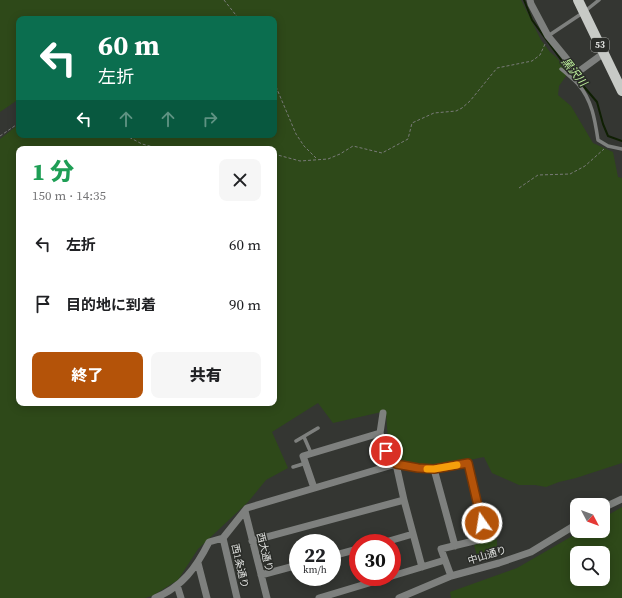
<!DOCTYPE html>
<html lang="ja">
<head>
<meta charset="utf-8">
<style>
  :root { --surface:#fff; --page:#f6f6f6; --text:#202124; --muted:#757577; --accent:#b45309 }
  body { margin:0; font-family:"Source Serif 4","Noto Sans JP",serif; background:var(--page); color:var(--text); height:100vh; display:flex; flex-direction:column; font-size:15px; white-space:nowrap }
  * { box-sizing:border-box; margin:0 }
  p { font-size:13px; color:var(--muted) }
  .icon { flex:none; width:22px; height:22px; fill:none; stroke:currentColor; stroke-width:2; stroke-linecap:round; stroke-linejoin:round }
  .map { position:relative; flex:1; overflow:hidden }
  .side { position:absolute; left:16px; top:146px; width:261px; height:260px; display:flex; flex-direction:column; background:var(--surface); border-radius:8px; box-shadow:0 2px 10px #0003 }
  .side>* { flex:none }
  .hud { position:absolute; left:16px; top:16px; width:261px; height:122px; border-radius:8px; box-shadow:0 2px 10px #0003; background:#0b6e4f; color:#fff; overflow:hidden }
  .needle { width:26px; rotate:131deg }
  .tools { position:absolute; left:570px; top:498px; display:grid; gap:8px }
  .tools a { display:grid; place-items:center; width:40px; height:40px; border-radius:8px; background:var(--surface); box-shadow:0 2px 10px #0003; font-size:20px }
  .speed { position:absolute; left:289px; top:534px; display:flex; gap:8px; font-size:20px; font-weight:700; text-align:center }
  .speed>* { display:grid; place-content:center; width:52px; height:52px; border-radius:50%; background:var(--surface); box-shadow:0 2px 10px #0003; line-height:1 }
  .speed small { font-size:10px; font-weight:400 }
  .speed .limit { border:6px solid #d22; background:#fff; color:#111 }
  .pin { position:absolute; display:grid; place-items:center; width:34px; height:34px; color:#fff; margin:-17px; border:2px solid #fff; border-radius:50%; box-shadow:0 1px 4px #0007 }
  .me { position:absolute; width:44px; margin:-22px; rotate:347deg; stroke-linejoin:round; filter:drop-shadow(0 0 3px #0008) }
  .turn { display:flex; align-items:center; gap:14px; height:84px; padding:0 16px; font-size:18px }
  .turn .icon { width:52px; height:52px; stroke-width:2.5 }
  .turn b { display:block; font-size:28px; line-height:34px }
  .lanes { display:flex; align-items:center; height:38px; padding:0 16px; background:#0003; justify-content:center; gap:20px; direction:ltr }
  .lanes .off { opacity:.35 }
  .round { display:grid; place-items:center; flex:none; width:42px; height:42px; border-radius:8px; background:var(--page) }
  .summary { display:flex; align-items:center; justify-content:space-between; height:68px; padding:0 16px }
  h1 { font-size:24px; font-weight:800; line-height:30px; color:#1e9e55 }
  .action { display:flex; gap:8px; margin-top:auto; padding:8px 16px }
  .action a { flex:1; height:46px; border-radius:8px; background:var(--accent); color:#fff; font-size:16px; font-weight:800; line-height:46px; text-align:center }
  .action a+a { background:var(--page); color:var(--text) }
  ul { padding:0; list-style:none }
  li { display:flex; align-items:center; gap:12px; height:60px; padding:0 16px }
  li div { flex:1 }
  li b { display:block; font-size:15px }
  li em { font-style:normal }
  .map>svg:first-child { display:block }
  .green { fill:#2e4919; fill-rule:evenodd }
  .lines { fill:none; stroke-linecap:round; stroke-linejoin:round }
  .stream { stroke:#0f1f03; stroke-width:2 }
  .path { stroke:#797b78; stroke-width:1; stroke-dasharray:3 2; stroke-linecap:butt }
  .service { stroke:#7e807e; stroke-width:3.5 }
  .minor { stroke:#7e807e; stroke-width:7 }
  .primary { stroke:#c7cac6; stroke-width:10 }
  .route-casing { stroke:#753606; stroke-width:10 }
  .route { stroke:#b45309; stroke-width:7 }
  .slow { stroke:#f59e0b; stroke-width:7 }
  .labels { text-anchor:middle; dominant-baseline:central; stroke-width:3; stroke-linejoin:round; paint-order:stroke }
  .shield { fill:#2a2c28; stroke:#a9aaa7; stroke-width:1 }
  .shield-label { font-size:9px; font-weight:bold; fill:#dfe0de }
  .street-label { font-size:10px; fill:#dfe0de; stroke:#2a2c28 }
  .water-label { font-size:11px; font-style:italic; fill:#bff19d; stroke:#2a2c28 }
</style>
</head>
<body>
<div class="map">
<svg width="622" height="598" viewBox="0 0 622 598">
  <rect width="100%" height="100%" fill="#343632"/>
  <!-- green -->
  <path class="green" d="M0 0H521L541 40 550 52 556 57 569 72 559 86 558 95 571 106 593 143 613 152 618 177 622 178V463L576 478 559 482 546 487 535 485H519L492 473 484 457C465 461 411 473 396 459 387 450 387 423 386 411L333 423 318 403 272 432 288 468 266 480 248 502 198 549 178 580 152 596 145 598H0V139L19 124V135H274V19H19V99L0 112ZM19 149H274V403H19Z
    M622 507V598H451L450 592 517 568 581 531H603V518ZM577 553H603V579H577Z
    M497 539V546L477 556 474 545Z"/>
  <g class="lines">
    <!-- stream -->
    <path class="stream" d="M524 0 532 20 562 61 597 102 603 124 608 136 622 141"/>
    <!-- path -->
    <path class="path" d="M224 0 239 19
      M274 82 296 134 304 146 316 158
      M125 135 142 144 161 149
      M0 136 19 123
      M274 154 300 161 328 159 340 154 353 146 382 153 408 139 412 123 434 113 456 111 462 108 470 101 497 68 532 61 540 55 545 44
      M519 188 538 175 570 174 585 166 604 149"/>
    <!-- service -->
    <path class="service" d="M548 36 584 12 599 0
      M561 69C567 74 573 79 578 84 592 100 595 120 598 140L608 146 622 149
      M304 437 311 453
      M296 441 318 428
      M293 467 306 463"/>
    <!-- minor -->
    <path class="minor" d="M530 0 531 4 548 36 566 58 578 72 604 53
      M383 413 380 433 387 451 396 464 418 468 434 469 468 463 486 538 441 549 451 576
      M434 469 455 546
      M314 488 303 456 380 433
      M603 508 622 499
      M245 511 267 598
      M223 538 237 598
      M252 541 404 500
      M382 543 413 534
      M332 556 358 549
      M198 563 207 598
      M261 575 298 565
      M392 576 445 560
      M177 585 181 598
      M155 598C182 587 196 568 209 542L223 538 247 508 396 464 404 500 422 567
      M319 598 389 577
      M399 598 451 576 499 563 531 552 577 524"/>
    <!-- primary -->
    <path class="primary" d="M578 0 622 91"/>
  </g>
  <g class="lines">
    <defs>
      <path id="route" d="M386 451 396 464 418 468 434 469 468 463 482 523"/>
    </defs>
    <!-- route casing -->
    <use href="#route" class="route-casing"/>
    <!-- route -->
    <use href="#route" class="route"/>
    <!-- slow -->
    <path class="slow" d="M427 469H434L457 465"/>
  </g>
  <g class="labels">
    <!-- shield labels -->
    <rect class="shield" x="591" y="38" width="18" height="14" rx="3"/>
    <g class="shield-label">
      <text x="600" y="45">53</text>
    </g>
    <!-- street labels -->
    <g class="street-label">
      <text transform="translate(265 552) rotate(76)">西大通り</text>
      <text transform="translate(487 555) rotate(-17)">中山通り</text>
      <text transform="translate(240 566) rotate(77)">西1条通り</text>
    </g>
    <!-- water labels -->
    <g class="water-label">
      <text transform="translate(574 72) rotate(51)">黒沢川</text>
    </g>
  </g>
</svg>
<div class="tools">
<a><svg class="needle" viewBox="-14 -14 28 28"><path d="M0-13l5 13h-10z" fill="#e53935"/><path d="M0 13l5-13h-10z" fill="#757577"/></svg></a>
<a><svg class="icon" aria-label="search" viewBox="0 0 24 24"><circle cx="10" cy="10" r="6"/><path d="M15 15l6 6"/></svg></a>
</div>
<div class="speed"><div>22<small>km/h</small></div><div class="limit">30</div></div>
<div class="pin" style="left:386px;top:451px;background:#d93025"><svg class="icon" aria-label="arrive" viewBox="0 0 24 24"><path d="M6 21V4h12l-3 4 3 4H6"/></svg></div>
<svg class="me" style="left:482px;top:523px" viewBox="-20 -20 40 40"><circle r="17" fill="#b45309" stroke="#fff" stroke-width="3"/><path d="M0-11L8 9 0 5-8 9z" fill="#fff"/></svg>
<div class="hud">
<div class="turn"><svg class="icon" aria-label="left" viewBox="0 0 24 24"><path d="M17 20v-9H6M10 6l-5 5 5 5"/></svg><div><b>60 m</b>左折</div></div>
<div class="lanes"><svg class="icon" aria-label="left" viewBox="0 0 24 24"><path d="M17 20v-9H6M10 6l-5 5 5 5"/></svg><svg class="icon off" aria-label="ahead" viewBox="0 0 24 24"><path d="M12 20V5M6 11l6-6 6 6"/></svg><svg class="icon off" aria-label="ahead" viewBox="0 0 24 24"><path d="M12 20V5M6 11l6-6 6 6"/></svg><svg class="icon off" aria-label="right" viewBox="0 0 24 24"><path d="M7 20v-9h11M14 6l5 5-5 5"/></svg></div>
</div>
<section class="side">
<div class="summary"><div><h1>1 分</h1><p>150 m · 14:35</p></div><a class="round"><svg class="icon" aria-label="close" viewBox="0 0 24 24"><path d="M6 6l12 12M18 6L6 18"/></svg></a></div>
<ul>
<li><svg class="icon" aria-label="left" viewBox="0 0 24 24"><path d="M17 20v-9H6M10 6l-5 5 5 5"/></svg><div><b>左折</b></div><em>60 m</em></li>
<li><svg class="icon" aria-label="arrive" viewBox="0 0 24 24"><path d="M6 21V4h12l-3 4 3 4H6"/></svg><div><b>目的地に到着</b></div><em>90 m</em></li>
</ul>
<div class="action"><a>終了</a><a>共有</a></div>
</section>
</div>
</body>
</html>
